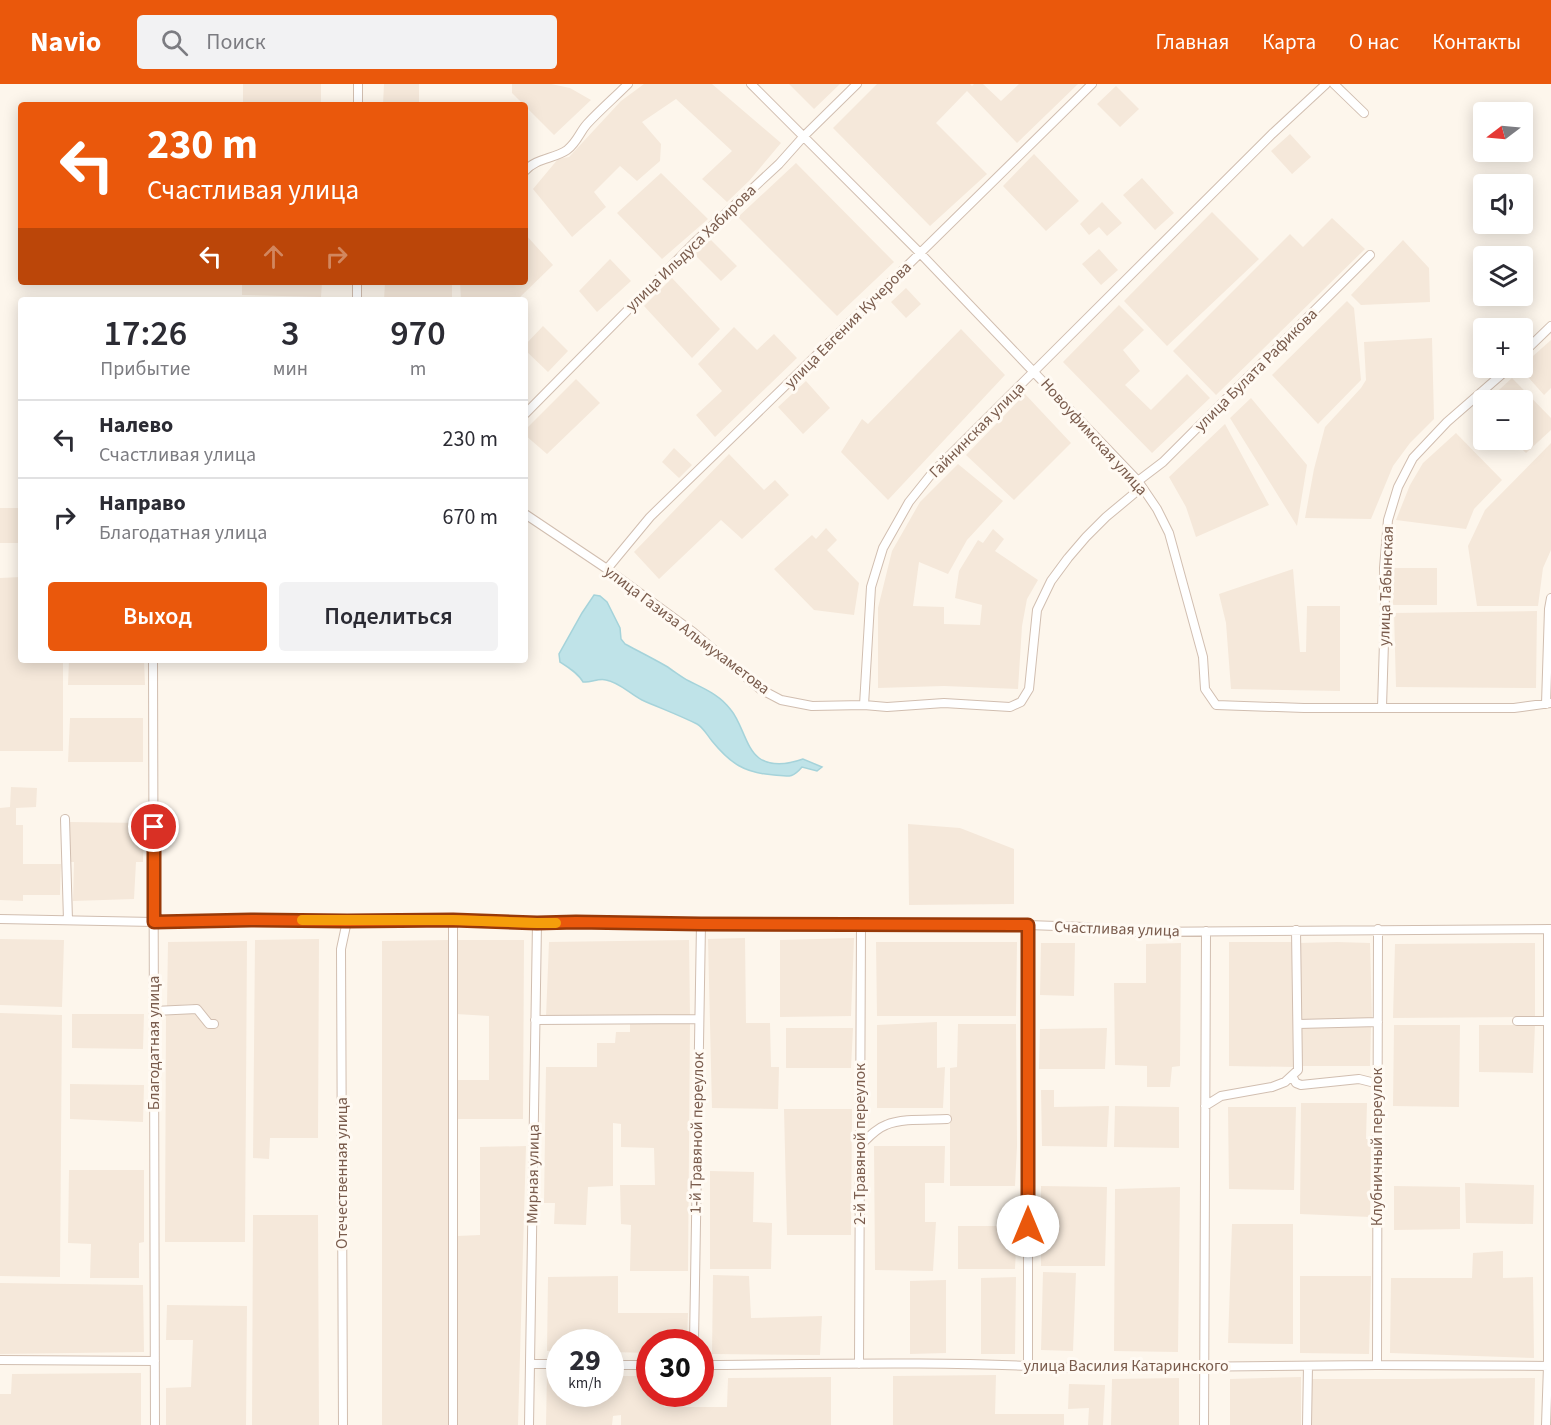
<!DOCTYPE html>
<html lang="ru">
<head>
<meta charset="utf-8">
<style>
  :root { --surface:#fff; --page:#f2f2f3; --text:#2b2b33; --muted:#7c7c81; --line:#e1e1e2; --accent:#ea580c }
  body { margin:0; font-family:"Source Sans 3",sans-serif; background:var(--page); color:var(--text); height:100vh; display:flex; flex-direction:column; font-size:22px; white-space:nowrap }
  * { box-sizing:border-box; margin:0 }
  p { font-size:20px; color:var(--muted) }
  .icon { flex:none; width:33px; height:33px; fill:none; stroke:currentColor; stroke-width:2; stroke-linecap:round; stroke-linejoin:round }
  .map { position:relative; flex:1; overflow:hidden }
  .panel { position:absolute; left:18px; top:213px; width:510px; height:366px; display:flex; flex-direction:column; background:var(--surface); border-radius:6px; box-shadow:0 3px 15px #0003 }
  .panel>* { flex:none }
  .top-card { position:absolute; left:18px; top:18px; width:510px; height:183px; border-radius:6px; box-shadow:0 3px 15px #0003; background:#ea580c; color:#fff; overflow:hidden }
  .needle { width:39px; rotate:254deg }
  .buttons { position:absolute; left:1473px; top:18px; display:grid; gap:12px }
  .buttons a { display:grid; place-items:center; width:60px; height:60px; border-radius:6px; background:var(--surface); box-shadow:0 3px 15px #0003; font-size:30px }
  .speed { position:absolute; left:546px; top:1245px; display:flex; gap:12px; font-size:30px; font-weight:700; text-align:center }
  .speed>* { display:grid; place-content:center; width:78px; height:78px; border-radius:50%; background:var(--surface); box-shadow:0 3px 15px #0003; line-height:1 }
  .speed small { font-size:15px; font-weight:400 }
  .speed .limit { border:9px solid #d22; background:#fff; color:#111 }
  .pin { position:absolute; display:grid; place-items:center; width:51px; height:51px; color:#fff; margin:-26px; border:3px solid #fff; border-radius:50%; box-shadow:0 2px 6px #0007 }
  .me { position:absolute; width:66px; margin:-33px; rotate:0deg; stroke-linejoin:round; filter:drop-shadow(0 0 4px #0008) }
  .turn { display:flex; align-items:center; gap:21px; height:126px; padding:0 30px; font-size:27px }
  .turn .icon { width:78px; height:78px; stroke-width:2.5 }
  .turn b { display:block; font-size:42px; line-height:51px }
  .lanes { display:flex; align-items:center; height:57px; padding:0 30px; background:#0003; justify-content:center; gap:30px; direction:ltr }
  .lanes .off { opacity:.35 }
  .eta { display:flex; justify-content:space-evenly; align-items:center; height:102px; text-align:center }
  .eta b { font-size:36px; font-weight:600; line-height:42px }
  .cta { display:flex; gap:12px; margin-top:auto; padding:12px 30px }
  .cta a { flex:1; height:69px; border-radius:6px; background:var(--accent); color:#fff; font-size:24px; font-weight:600; line-height:69px; text-align:center }
  .cta a+a { background:var(--page); color:var(--text) }
  ul { padding:0; list-style:none }
  li { display:flex; align-items:center; gap:18px; height:78px; padding:0 30px; border-top:2px solid var(--line) }
  li div { flex:1 }
  li b { display:block; font-size:22px }
  li em { font-style:normal }
  header { display:flex; align-items:center; gap:36px; box-sizing:border-box; height:84px; padding:0 30px; background:var(--accent); color:#fff }
  header strong { font-size:28px }
  nav { display:flex; gap:33px; margin-inline-start:auto; font-size:21px }
  .search { width:420px; height:54px; background:var(--page); display:flex; align-items:center; gap:15px; box-sizing:border-box; padding:0 21px; border-radius:6px; color:var(--muted); font-size:22px }
  .map>svg:first-child { display:block }
  .residential { fill:#f5e8da }
  .water { fill:#bfe3e8; stroke:#a5d3da; stroke-width:1.5 }
  .lines { fill:none; stroke-linecap:round; stroke-linejoin:round }
  .minor-casing { stroke:#d1beb0; stroke-width:10 }
  .minor { stroke:#fff; stroke-width:8 }
  .route-casing { stroke:#983908; stroke-width:15 }
  .route { stroke:#ea580c; stroke-width:10 }
  .slow { stroke:#f59e0b; stroke-width:10 }
  .labels { text-anchor:middle; dominant-baseline:central; stroke-width:6; stroke-linejoin:round; paint-order:stroke }
  .street-label { font-size:16px; fill:#7a5c4d; stroke:#fffaf3 }
</style>
</head>
<body>
<header>
<strong>Navio</strong>
<div class="search"><svg class="icon" aria-label="search" viewBox="0 0 24 24"><circle cx="10" cy="10" r="6"/><path d="M15 15l6 6"/></svg>Поиск</div>
<nav><a>Главная</a><a>Карта</a><a>О нас</a><a>Контакты</a></nav>
</header>
<div class="map">
<svg width="1551" height="1341" viewBox="0 0 1551 1341">
  <rect width="100%" height="100%" fill="#fdf6ec"/>
  <!-- residential -->
  <path class="residential" d="M243 0H321V21H243Z
    M384 0H419V21H383Z
    M512 0H551L570 4 591 16 554 51 512 9Z
    M644 0H712L781 59 749 97 727 118 702 95 732 67 676 15 642 38 661 60 660 77 637 97 620 82 594 108 606 123 572 153 533 105 558 75 569 73 621 17Z
    M789 0H840L814 25Z
    M877 0H970L972 2 974 0H983L1001 17 1019 0H1078L1017 59 967 7 936 39 987 90 930 142 833 44Z
    M1116 2 1139 25 1120 43 1097 20Z
    M1290 50 1311 73 1292 90 1271 67Z
    M1034 70 1079 117 1046 147 1003 102Z
    M796 79 894 178 837 232 738 133Z
    M661 89 708 135 662 175 617 129Z
    M1142 94 1174 129 1155 146 1123 111Z
    M1102 118 1122 139 1107 152 1099 143 1089 151 1080 140Z
    M1212 128 1259 175 1167 262 1124 217Z
    M1332 134 1365 165 1216 311 1173 267 1290 150 1303 163Z
    M525 150 553 181 517 216H461L460 198H525Z
    M710 155 737 182 721 197 694 170Z
    M1403 156 1429 184 1430 218 1361 221 1351 211Z
    M1099 165 1118 186 1101 201 1082 180Z
    M610 175 631 197 597 228 579 207Z
    M672 194 720 245 692 274 644 222Z
    M242 198H322L321 213 242 211Z
    M385 198H452V216H384Z
    M906 204 921 220 906 234 891 218Z
    M1347 217 1354 224 1361 296 1318 340 1272 291Z
    M1119 221 1144 246 1123 266 1140 287 1125 301 1151 326 1187 290 1210 314 1152 369 1063 278Z
    M543 242 568 267 548 288 525 266V261Z
    M734 243 757 266 774 250 797 274 715 353 696 331 722 307 698 280Z
    M961 245 1005 291 888 416 841 368 862 335 868 340Z
    M1432 254 1434 335 1410 359 1393 382 1371 435 1305 434 1314 385 1325 343 1361 304 1366 296 1364 258Z
    M1551 256V304L1544 311 1520 284H1522L1523 281Z
    M1512 294 1551 334V346L1526 369 1513 356H1522V316H1488Z
    M576 295 600 319 547 370 525 351V346Z
    M806 297 830 324 803 350 778 323Z
    M1025 310 1071 359 1014 416 966 371Z
    M1251 314 1307 381 1297 442 1230 334Z
    M1225 340 1269 421 1196 453 1186 423 1169 393Z
    M1456 349 1502 396 1474 425 1466 445 1396 436 1410 401 1423 379Z
    M1551 359V466L1543 484 1538 522H1477L1468 462 1485 426Z
    M674 364 692 381 679 394 662 378Z
    M729 370 764 406 775 396 789 411 742 455 721 436 659 495 634 468Z
    M958 380 1003 417 967 456 948 490 919 478 913 522 944 523V540L980 541 982 521 955 514 959 487 978 456 983 459 993 445 1004 455 995 467 1038 496 1027 515 1022 542 1018 605 944 602 878 604V524L892 467 920 418Z
    M0 424H21V459H0Z
    M826 444 837 456 827 466 859 499 854 531 814 526 774 485 812 451 816 455Z
    M1393 484H1437V521H1393Z
    M1293 485 1300 568H1306L1307 522H1340V607L1231 605 1226 539 1219 510Z
    M21 493V576H63V667H0V494Z
    M1537 527 1536 604 1396 603 1394 529Z
    M69 576H144L145 601H68Z
    M70 634H143V678H68Z
    M11 703 37 704 36 723 16 724V741H23V780H61L60 811H23V817L0 816V724L10 723Z
    M70 738 144 739 143 778H136L134 815 73 817 74 778H70Z
    M908 740 960 744 1014 765V820L909 821Z
    M745 854 746 939H770L771 983H779L778 1025 712 1024 708 855Z
    M854 854 851 932 780 933V856Z
    M0 855 64 856 62 923 0 921Z
    M319 855 318 1054H270L269 1075 253 1074 255 856Z
    M449 856V1341H382V857Z
    M457 856H524L523 1035H457L456 996H489V932L456 930Z
    M689 856 690 932 546 933 549 858Z
    M247 857 245 1158H165L166 930 193 928V920L167 922 168 858Z
    M876 858H1017L1016 932H877Z
    M1229 858H1294L1295 983 1229 982Z
    M1337 858 1370 859 1372 936H1301L1299 859Z
    M1041 859H1075L1074 912 1040 911Z
    M1181 859 1180 982 1172 983 1170 1003H1147V982L1115 981 1114 899H1146V860Z
    M1535 859V933L1393 934 1395 860Z
    M0 929 62 931 60 1193 0 1192Z
    M72 930H144L143 965 72 964Z
    M690 938 688 1187H630L631 1141 621 1140 620 1101H655L654 1064 621 1063V1040L613 1039V1102L588 1103 586 1141 554 1140 555 1119H544L546 983H597V959H615L616 948H630V940Z
    M937 938V984L945 983 943 1024H877V941Z
    M958 940H1016L1017 1062 1015 1102H950V984L957 983Z
    M1371 941 1370 982H1302L1301 943Z
    M1394 941H1460L1459 1023 1393 1022Z
    M1479 941H1535L1533 989 1479 988Z
    M786 944H853L851 984H786Z
    M1107 944 1105 985H1039L1040 945Z
    M70 1000 144 1001 143 1038 70 1035Z
    M1041 1006H1054V1023L1109 1022 1107 1063 1042 1062Z
    M1301 1019H1367L1366 1055H1371L1370 1133 1300 1130Z
    M1115 1022 1179 1023V1064L1114 1063Z
    M1228 1023H1296L1294 1106 1229 1105Z
    M784 1025H852L851 1151H787Z
    M526 1062 518 1341H456L457 1152 480 1151V1063Z
    M874 1062H945L944 1099H925V1138H936L933 1187 875 1186Z
    M69 1086H144V1158L139 1159V1194H90L91 1160 68 1159Z
    M710 1087 754 1088 753 1138 772 1139 771 1185H710Z
    M1465 1099 1534 1101 1533 1140 1466 1139Z
    M1041 1102 1107 1103 1105 1182H1041Z
    M1394 1102 1460 1103V1145L1394 1146Z
    M1180 1103 1178 1268 1114 1267 1115 1105Z
    M253 1131H318L319 1341H252Z
    M1232 1140H1293V1260L1228 1259Z
    M958 1142H1017L1015 1185H958Z
    M1503 1167V1194L1533 1193 1534 1274 1390 1269 1391 1194H1472L1473 1169Z
    M1043 1188 1076 1189 1073 1267 1041 1266Z
    M713 1191 749 1192 751 1234 822 1232 820 1271 712 1270Z
    M618 1192V1229H688L687 1258H650L649 1269 611 1268 610 1258H560L559 1267H547L548 1193Z
    M1300 1192H1371L1369 1270 1300 1269Z
    M1016 1193 1015 1270H981V1194Z
    M946 1196V1269L910 1270V1197Z
    M0 1199 143 1201 144 1268 0 1270Z
    M167 1221 247 1222 246 1341H166V1304L191 1303 193 1256H166Z
    M141 1289V1341H0V1310H11L12 1290Z
    M547 1291H559L560 1310H610L611 1292H649L650 1310H663L664 1323H727L728 1294 831 1293V1341H621V1331L613 1332 612 1341H546Z
    M996 1291 995 1330H1064V1341H893V1292Z
    M1301 1293V1341H1230V1295Z
    M1179 1294V1341H1111L1112 1295Z
    M1535 1294 1534 1341H1312V1295H1416Z
    M1069 1300 1105 1301 1103 1341H1088L1089 1324 1068 1325Z"/>
  <!-- water -->
  <path class="water" d="M594 511 600 512 607 518 620 544 621 555 625 560C638 567 652 574 666 582 674 587 681 593 689 597 705 605 720 611 731 626 742 639 746 665 759 674 772 683 789 680 803 675L822 683 817 687 802 683C792 695 788 692 774 691 744 689 730 679 712 657 707 651 703 643 697 640 679 631 660 624 642 616 630 610 619 598 606 596 598 594 591 599 583 598 578 589 568 583 560 578L559 570 582 529Z"/>
  <g class="lines">
    <defs>
      <path id="minor" d="M751 0 920 169 1138 397 1157 425 1169 449 1203 573 1205 605 1216 621 1304 624H1514L1551 619
        M1334 0 1364 29
        M358 21V0
        M525 87C536 74 554 75 567 66 578 57 579 49 587 40 600 26 615 13 628 0
        M357 216V198
        M1522 270 1551 242
        M525 330 695 158 779 80 804 52 857 0
        M1138 397 1163 378 1370 171
        M525 430 607 485 693 548 760 605 781 616 812 622 864 621 887 623 944 619 1010 623 1021 618 1029 605 1037 526 1051 497 1068 474 1086 453 1106 433 1142 403
        M607 485 650 433 783 304 1092 0
        M153 576 155 1341
        M1546 620 1549 525 1551 514
        M864 621 871 503 883 464 909 418 933 388 1272 50 1326 0
        M1382 623 1385 525 1384 484 1388 436 1398 403 1413 374 1447 338 1509 284
        M65 735 68 836
        M0 835 154 838 251 836 347 837 453 836 537 839 576 838 701 840 1028 841 1085 843 1130 848 1551 845
        M453 836V1341
        M154 927 197 925 209 940H214
        M535 936 699 935
        M1517 937H1548
        M1298 940 1378 938
        M1292 992 1296 999 1301 1001 1359 995 1375 999 1378 1004
        M1205 1022 1221 1012 1272 1003 1285 998 1298 986 1296 846
        M860 1062C868 1054 875 1045 886 1041 902 1034 929 1036 947 1035
        M694 1258 701 840
        M0 1276 155 1277
        M530 1280H560
        M859 1280 861 841
        M610 1281H650
        M700 1281C825 1280 951 1277 1075 1284L1377 1281 1551 1282
        M1028 1281V841
        M1377 1281 1378 845
        M343 1341 341 865 347 837
        M529 1341 537 839
        M1204 1341 1206 847
        M1307 1341 1308 1282
        M1546 1341 1548 1282V845"/>
    </defs>
    <!-- minor casing -->
    <use href="#minor" class="minor-casing"/>
    <!-- minor -->
    <use href="#minor" class="minor"/>
  </g>
  <g class="lines">
    <defs>
      <path id="route" d="M154 743V838L251 836 347 837 453 836 537 839 576 838 701 840 1028 841V1142"/>
    </defs>
    <!-- route casing -->
    <use href="#route" class="route-casing"/>
    <!-- route -->
    <use href="#route" class="route"/>
    <!-- slow -->
    <path class="slow" d="M302 836H453L537 839H556"/>
  </g>
  <g class="labels">
    <!-- street labels -->
    <g class="street-label">
      <text transform="translate(691 164) rotate(-44)">улица Ильдуса Хабирова</text>
      <text transform="translate(848 241) rotate(-45)">улица Евгения Кучерова</text>
      <text transform="translate(1256 286) rotate(-45)">улица Булата Рафикова</text>
      <text transform="translate(977 346) rotate(-45)">Гайнинская улица</text>
      <text transform="translate(1094 353) rotate(48)">Новоуфимская улица</text>
      <text transform="translate(1386 502) rotate(-88)">улица Табынская</text>
      <text transform="translate(687 546) rotate(37)">улица Газиза Альмухаметова</text>
      <text transform="translate(1117 845) rotate(2)">Счастливая улица</text>
      <text transform="translate(154 959) rotate(-90)">Благодатная улица</text>
      <text transform="translate(697 1049) rotate(-89)">1-й Травяной переулок</text>
      <text transform="translate(860 1060) rotate(-90)">2-й Травяной переулок</text>
      <text transform="translate(1377 1063) rotate(-90)">Клубничный переулок</text>
      <text transform="translate(342 1089) rotate(-90)">Отечественная улица</text>
      <text transform="translate(533 1090) rotate(-89)">Мирная улица</text>
      <text x="1126" y="1282">улица Василия Катаринского</text>
    </g>
  </g>
</svg>
<div class="buttons">
<a><svg class="needle" viewBox="-14 -14 28 28"><path d="M0-13l5 13h-10z" fill="#e53935"/><path d="M0 13l5-13h-10z" fill="#7c7c81"/></svg></a>
<a><svg class="icon" aria-label="sound" viewBox="0 0 24 24"><path d="M4 9h4l5-4v14l-5-4H4zM17 9q2 3 0 6"/></svg></a>
<a><svg class="icon" aria-label="layers" viewBox="0 0 24 24"><path d="M12 4l9 5-9 5-9-5zM3 14l9 5 9-5"/></svg></a>
<a>+</a>
<a>−</a>
</div>
<div class="speed"><div>29<small>km/h</small></div><div class="limit">30</div></div>
<div class="pin" style="left:154px;top:743px;background:#d93025"><svg class="icon" aria-label="arrive" viewBox="0 0 24 24"><path d="M6 21V4h12l-3 4 3 4H6"/></svg></div>
<svg class="me" style="left:1028px;top:1142px" viewBox="-20 -20 40 40"><circle r="19" fill="#fff"/><path d="M0-13L10 11 0 6-10 11z" fill="#ea580c"/></svg>
<div class="top-card">
<div class="turn"><svg class="icon" aria-label="left" viewBox="0 0 24 24"><path d="M17 20v-9H6M10 6l-5 5 5 5"/></svg><div><b>230 m</b>Счастливая улица</div></div>
<div class="lanes"><svg class="icon" aria-label="left" viewBox="0 0 24 24"><path d="M17 20v-9H6M10 6l-5 5 5 5"/></svg><svg class="icon off" aria-label="ahead" viewBox="0 0 24 24"><path d="M12 20V5M6 11l6-6 6 6"/></svg><svg class="icon off" aria-label="right" viewBox="0 0 24 24"><path d="M7 20v-9h11M14 6l5 5-5 5"/></svg></div>
</div>
<section class="panel">
<div class="eta">
<div><b>17:26</b><p>Прибытие</p></div>
<div><b>3</b><p>мин</p></div>
<div><b>970</b><p>m</p></div>
</div>
<ul>
<li><svg class="icon" aria-label="left" viewBox="0 0 24 24"><path d="M17 20v-9H6M10 6l-5 5 5 5"/></svg><div><b>Налево</b><p>Счастливая улица</p></div><em>230 m</em></li>
<li><svg class="icon" aria-label="right" viewBox="0 0 24 24"><path d="M7 20v-9h11M14 6l5 5-5 5"/></svg><div><b>Направо</b><p>Благодатная улица</p></div><em>670 m</em></li>
</ul>
<div class="cta"><a>Выход</a><a>Поделиться</a></div>
</section>
</div>
</body>
</html>
